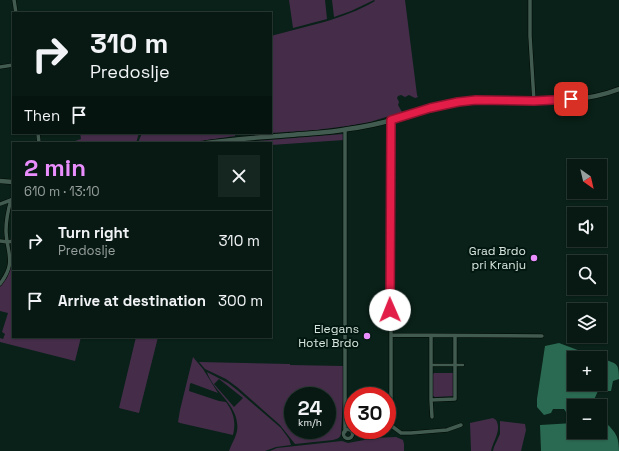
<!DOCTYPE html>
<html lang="en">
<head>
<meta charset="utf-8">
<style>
  :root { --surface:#071912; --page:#152620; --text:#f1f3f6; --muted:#98a09f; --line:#283832; --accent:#ea8dfd }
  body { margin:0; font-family:"Space Grotesk",sans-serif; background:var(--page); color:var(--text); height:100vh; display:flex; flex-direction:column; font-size:15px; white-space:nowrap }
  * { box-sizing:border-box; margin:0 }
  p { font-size:13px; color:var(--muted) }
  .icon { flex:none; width:22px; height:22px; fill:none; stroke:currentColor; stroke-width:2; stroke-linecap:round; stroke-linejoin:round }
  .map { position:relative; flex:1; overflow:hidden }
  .details { position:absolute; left:12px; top:142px; width:260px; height:196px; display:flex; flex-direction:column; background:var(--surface); border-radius:0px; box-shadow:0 1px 3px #0004,0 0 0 1px var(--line) }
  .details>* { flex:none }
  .top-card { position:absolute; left:12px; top:12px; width:260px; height:122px; border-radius:0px; box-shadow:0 1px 3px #0004,0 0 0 1px var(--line); background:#071912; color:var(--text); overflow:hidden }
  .needle { width:26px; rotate:146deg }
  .tools { position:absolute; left:567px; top:159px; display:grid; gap:8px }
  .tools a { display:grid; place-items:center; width:40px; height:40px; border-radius:0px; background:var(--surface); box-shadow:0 1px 3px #0004,0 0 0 1px var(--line); font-size:20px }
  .speed { position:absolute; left:284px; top:387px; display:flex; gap:8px; font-size:20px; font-weight:700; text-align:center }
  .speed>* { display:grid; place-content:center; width:52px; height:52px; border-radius:50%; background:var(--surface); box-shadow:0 1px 3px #0004,0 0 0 1px var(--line); line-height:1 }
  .speed small { font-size:10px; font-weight:400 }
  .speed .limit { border:6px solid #d22; background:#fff; color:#111 }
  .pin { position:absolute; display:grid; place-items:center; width:34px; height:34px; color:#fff; margin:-17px; border-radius:8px; box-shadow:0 2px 6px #0006 }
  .me { position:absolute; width:44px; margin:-22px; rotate:359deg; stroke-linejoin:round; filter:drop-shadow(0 0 3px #0008) }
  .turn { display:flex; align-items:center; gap:14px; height:84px; padding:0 12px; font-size:18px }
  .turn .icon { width:52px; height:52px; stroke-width:2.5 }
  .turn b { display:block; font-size:28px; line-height:34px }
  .then { display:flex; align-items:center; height:38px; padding:0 12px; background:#0003; gap:8px; font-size:15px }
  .round { display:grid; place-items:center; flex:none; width:42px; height:42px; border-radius:0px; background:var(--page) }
  .summary { display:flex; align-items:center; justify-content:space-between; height:68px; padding:0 12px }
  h1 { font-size:24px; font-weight:700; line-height:30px; color:var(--accent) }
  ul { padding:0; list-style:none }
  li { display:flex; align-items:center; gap:12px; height:60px; padding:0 12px; border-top:1px solid var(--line) }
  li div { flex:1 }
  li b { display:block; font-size:15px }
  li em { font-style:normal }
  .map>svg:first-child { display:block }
  .green { fill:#452d4a; fill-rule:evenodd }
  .water { fill:#2b6a52 }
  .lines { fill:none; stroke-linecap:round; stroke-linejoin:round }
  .pedestrian-casing { stroke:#000a04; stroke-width:3.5 }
  .minor-casing { stroke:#000a04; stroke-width:4.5 }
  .tertiary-casing { stroke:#000a04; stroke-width:5.5 }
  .pedestrian { stroke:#425b50; stroke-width:2.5 }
  .minor { stroke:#425b50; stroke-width:3.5 }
  .tertiary { stroke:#425b50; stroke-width:4.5 }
  .route-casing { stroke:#92132f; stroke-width:10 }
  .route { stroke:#e11d48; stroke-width:7 }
  .poi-dot { fill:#ea8dfd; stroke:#02170f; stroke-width:1.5 }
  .labels { text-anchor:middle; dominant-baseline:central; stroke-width:4; stroke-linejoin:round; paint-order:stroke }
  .poi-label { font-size:12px; fill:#d7e5de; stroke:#02170f; text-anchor:end }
</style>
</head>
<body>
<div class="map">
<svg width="619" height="451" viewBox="0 0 619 451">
  <rect width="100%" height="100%" fill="#092118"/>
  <!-- green -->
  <path class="green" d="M289 0H325L327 19 293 28Z
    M332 0H405L417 95 418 97 415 98 409 95 405 97 401 95 398 96 397 98 399 102 398 105 402 112 370 122 347 126 316 130 271 133V36C306 26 343 20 375 1L374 0 351 11 334 17Z
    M80 133H139L136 143H75V141L81 139Z
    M142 133H235V136L186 143H138Z
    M343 134 344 140 271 145V143H257V141Z
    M13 242V337H81L75 361 0 342V338L3 339 5 334 2 332 8 313 0 311V286L7 278 11 265V245Z
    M136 337H158L139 413 119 408Z
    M193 357 203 369 218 393 191 383 190 384 189 391 219 401 226 402C234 413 236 422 233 435L180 423 178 422 180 410Z
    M199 362 290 364V365L343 366V399L341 434C340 438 337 439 333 440L295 444 280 425 237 387 226 379 205 369ZM293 396H327V430H293Z
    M207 372 228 383 237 390 281 428 289 439 291 445 276 447 265 451H229C231 445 236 437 237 431 241 406 213 392 207 372ZM219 379 243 398 234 407 214 384Z
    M434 373H453L454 395 453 396 435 397 433 396V374Z
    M493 418 496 420C502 430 493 441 491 451H471L470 423Z
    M500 421 525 424 526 430 521 451H493L494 447 500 434Z
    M396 437 403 440 404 444V451H270L277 448 342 441 348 443 375 438Z"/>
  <!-- water -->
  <path class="water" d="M559 343 599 358H574V384H600V358C616 364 619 361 619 379L613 381 611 391H598L592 404 582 406H574V410L566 412 564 409H553L551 413 544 415 537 407V399L545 346Z
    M603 420C614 431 619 434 619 451H541L540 425 574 423V432H600V421Z"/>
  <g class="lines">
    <defs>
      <path id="pedestrian" d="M431 365H463"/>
      <path id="minor" d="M14 0 16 13
        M530 0V36L534 101
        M0 67 13 65
        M391 120 390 271 391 335V421L393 427 401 433H411L447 430 461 425
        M38 133 39 143
        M0 204 11 200 13 198
        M0 241 8 242 13 241
        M0 284C17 261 7 255 6 231 6 220 8 210 11 200
        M391 335 542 336
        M431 336V400L455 399V336
        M431 400 432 417
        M343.5 434a4.5 4.5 0 1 1 9 0a4.5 4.5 0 1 1-9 0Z
        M345 432V130"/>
      <path id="tertiary" d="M206 143C234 139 262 137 290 135 309 133 329 133 348 129 363 127 378 124 392 120 414 113 436 104 460 102 512 96 568 109 619 89
        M0 181 13 182"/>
    </defs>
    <!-- pedestrian casing -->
    <use href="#pedestrian" class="pedestrian-casing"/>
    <!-- minor casing -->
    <use href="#minor" class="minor-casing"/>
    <!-- tertiary casing -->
    <use href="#tertiary" class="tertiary-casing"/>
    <!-- pedestrian -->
    <use href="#pedestrian" class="pedestrian"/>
    <!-- minor -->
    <use href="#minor" class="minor"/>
    <!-- tertiary -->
    <use href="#tertiary" class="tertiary"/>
  </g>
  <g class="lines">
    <defs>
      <path id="route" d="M390 310 391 120 430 108 458 102 476 100 534 101 571 99"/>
    </defs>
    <!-- route casing -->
    <use href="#route" class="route-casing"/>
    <!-- route -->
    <use href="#route" class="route"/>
  </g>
  <!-- markers -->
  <g class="poi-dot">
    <circle cx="534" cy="258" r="4"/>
    <circle cx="367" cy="336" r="4"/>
  </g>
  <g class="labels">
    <!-- poi labels -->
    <g class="poi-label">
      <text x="526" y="251">Grad Brdo<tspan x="526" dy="14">pri Kranju</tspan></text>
      <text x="359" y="329">Elegans<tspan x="359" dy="14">Hotel Brdo</tspan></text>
    </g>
  </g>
</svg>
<div class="tools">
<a><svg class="needle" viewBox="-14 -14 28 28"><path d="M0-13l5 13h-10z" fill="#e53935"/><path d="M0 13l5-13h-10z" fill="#98a09f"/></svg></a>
<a><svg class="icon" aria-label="sound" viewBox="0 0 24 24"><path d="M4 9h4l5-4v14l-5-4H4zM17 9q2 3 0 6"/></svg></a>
<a><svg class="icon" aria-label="search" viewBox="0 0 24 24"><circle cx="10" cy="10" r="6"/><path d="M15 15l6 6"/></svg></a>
<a><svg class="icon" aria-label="layers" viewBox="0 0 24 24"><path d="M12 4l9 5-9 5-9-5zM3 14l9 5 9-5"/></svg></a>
<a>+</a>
<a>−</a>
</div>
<div class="speed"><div>24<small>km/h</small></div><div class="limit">30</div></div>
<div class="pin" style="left:571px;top:99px;background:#d93025"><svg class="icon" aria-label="arrive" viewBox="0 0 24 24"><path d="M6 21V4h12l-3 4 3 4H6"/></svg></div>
<svg class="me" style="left:390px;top:310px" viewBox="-20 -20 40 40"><circle r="19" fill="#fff"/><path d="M0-13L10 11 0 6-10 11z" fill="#e11d48"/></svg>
<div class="top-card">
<div class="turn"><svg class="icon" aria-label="right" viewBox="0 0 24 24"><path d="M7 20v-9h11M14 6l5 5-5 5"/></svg><div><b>310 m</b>Predoslje</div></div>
<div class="then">Then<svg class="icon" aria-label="arrive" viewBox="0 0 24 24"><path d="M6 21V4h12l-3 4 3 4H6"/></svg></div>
</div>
<section class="details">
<div class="summary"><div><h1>2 min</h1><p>610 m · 13:10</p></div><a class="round"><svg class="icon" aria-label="close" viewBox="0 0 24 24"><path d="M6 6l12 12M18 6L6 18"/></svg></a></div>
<ul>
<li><svg class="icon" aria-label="right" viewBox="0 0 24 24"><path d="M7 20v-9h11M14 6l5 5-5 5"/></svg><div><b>Turn right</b><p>Predoslje</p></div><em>310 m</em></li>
<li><svg class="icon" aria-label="arrive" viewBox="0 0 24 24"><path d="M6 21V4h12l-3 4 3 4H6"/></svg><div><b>Arrive at destination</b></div><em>300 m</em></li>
</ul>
</section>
</div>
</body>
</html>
